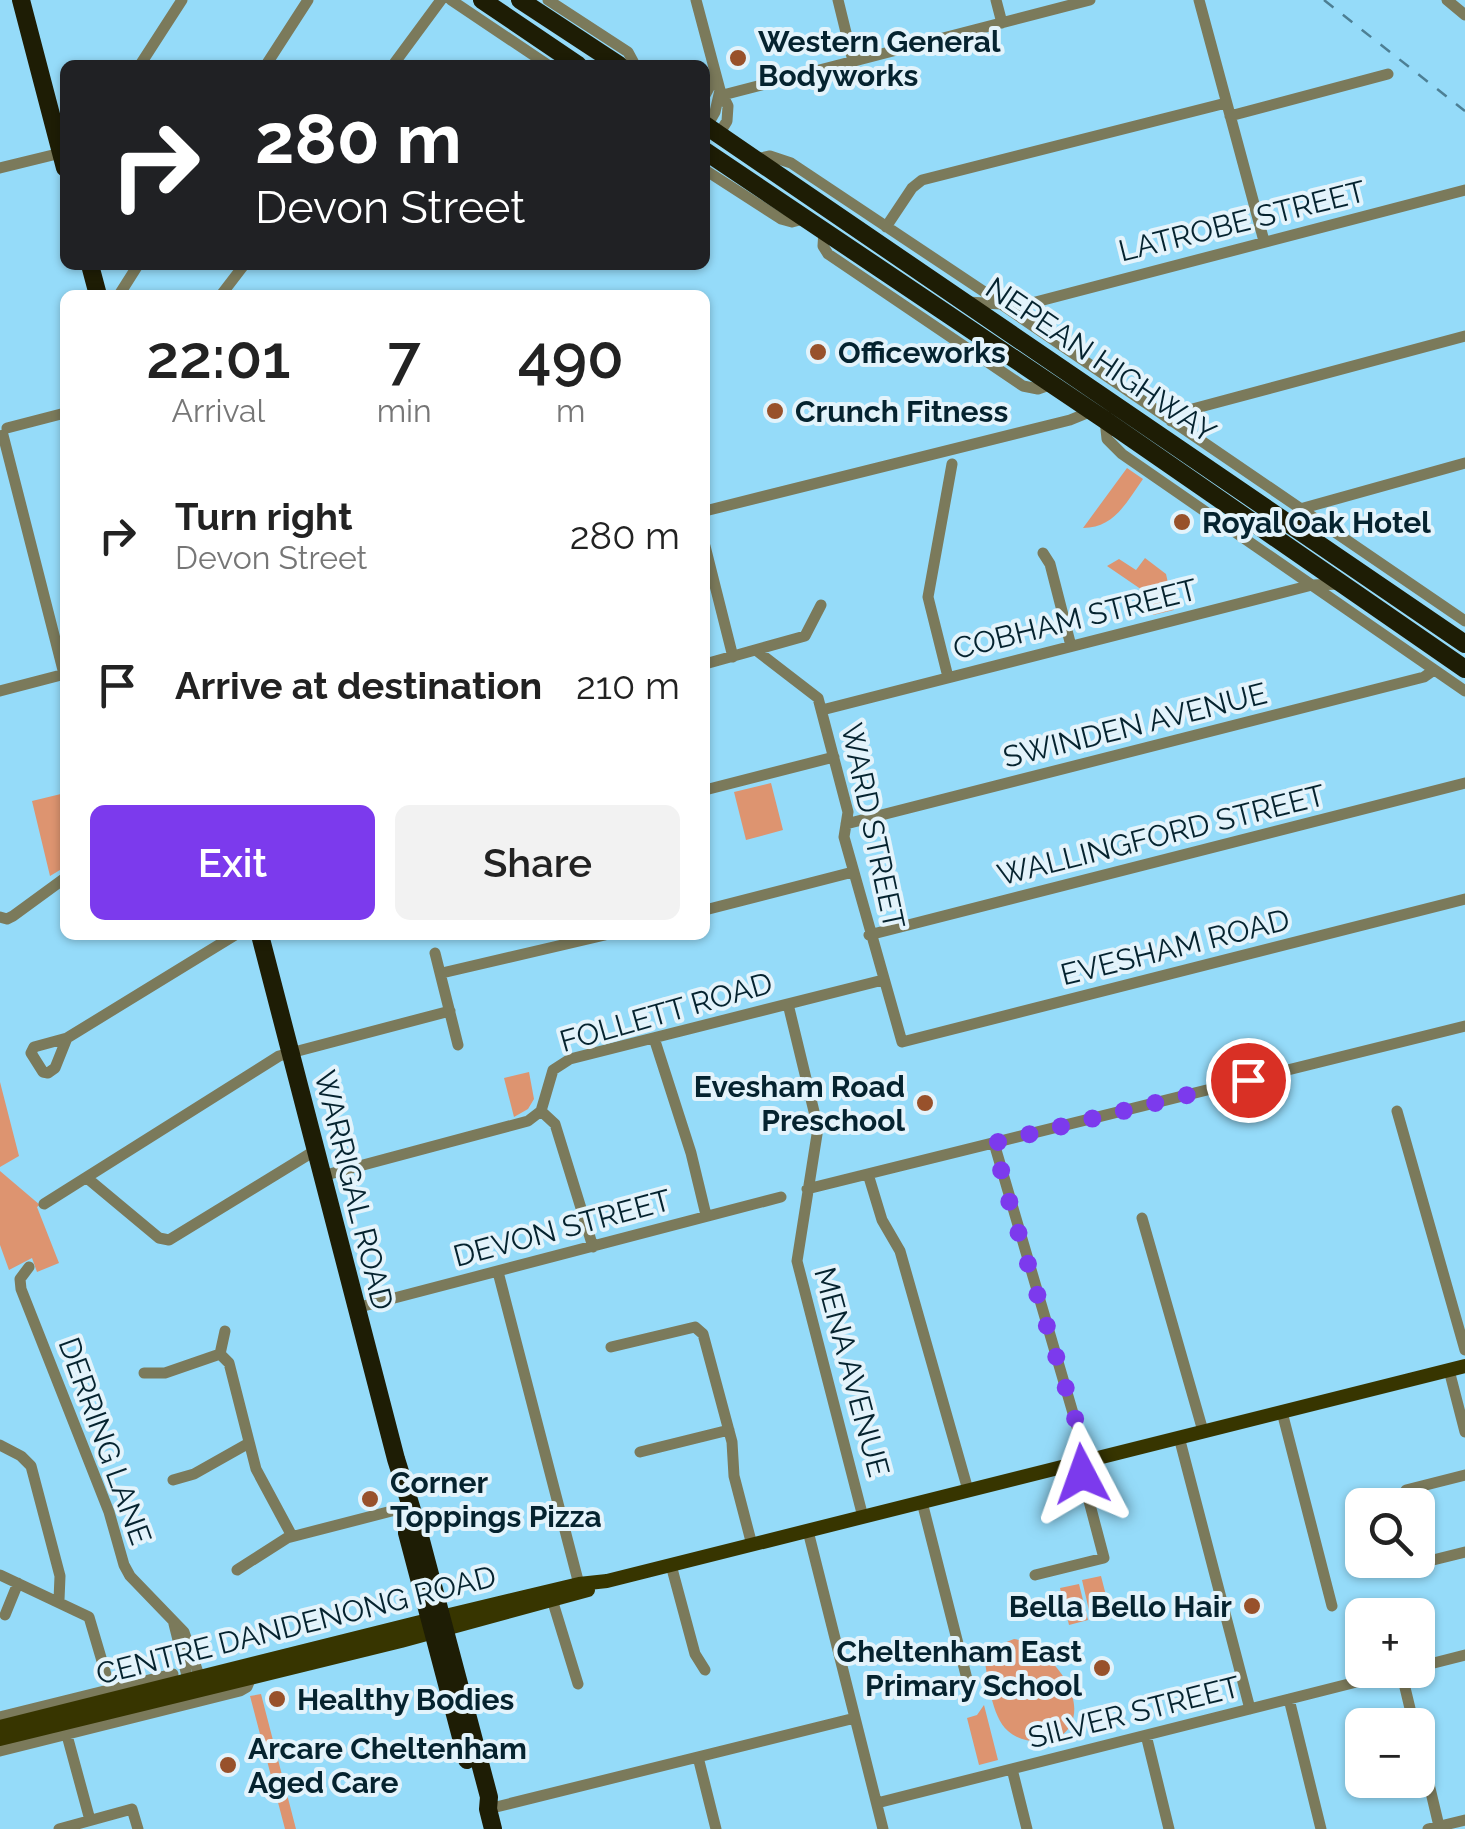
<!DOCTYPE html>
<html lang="en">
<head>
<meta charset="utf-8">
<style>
  :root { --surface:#fff; --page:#f2f2f2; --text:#222; --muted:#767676; --accent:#7c3aed }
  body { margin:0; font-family:Raleway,sans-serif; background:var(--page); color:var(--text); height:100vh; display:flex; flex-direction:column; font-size:38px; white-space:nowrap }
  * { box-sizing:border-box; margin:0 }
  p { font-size:32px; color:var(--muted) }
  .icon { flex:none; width:55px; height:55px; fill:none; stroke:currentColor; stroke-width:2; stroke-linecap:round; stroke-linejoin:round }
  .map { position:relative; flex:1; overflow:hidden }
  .details { position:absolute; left:60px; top:290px; width:650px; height:650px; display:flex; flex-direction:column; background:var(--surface); border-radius:15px; box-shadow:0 2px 8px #0004 }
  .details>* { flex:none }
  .hud { position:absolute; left:60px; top:60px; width:650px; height:210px; border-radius:15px; box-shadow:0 2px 8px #0004; background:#202124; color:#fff; overflow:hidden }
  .buttons { position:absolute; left:1345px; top:1488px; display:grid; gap:20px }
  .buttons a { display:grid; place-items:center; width:90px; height:90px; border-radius:15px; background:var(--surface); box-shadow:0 2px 8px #0004; font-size:50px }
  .pin { position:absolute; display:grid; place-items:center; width:85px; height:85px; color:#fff; margin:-42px; border:5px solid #fff; border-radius:50%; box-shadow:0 2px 10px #0007 }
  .me { position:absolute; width:110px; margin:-55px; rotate:356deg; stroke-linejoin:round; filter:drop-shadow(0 0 8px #0008) }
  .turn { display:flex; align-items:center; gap:35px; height:210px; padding:0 30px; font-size:45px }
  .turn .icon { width:130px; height:130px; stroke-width:2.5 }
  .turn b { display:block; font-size:70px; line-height:85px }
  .eta { display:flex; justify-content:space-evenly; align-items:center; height:170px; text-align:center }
  .eta b { font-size:60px; font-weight:600; line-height:70px }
  .primary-button { display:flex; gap:20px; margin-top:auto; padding:20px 30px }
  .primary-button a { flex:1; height:115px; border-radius:15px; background:var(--accent); color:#fff; font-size:40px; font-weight:600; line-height:115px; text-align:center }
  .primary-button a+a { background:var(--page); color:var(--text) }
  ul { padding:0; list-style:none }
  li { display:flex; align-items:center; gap:30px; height:150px; padding:0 30px }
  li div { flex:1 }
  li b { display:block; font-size:38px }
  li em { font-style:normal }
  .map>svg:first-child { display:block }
  .green { fill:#dd9470 }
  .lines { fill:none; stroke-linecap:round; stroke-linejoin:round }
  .minor { stroke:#7b7a5b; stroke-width:11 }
  .major { stroke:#373500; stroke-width:14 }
  .highway { stroke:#1e1d05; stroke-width:18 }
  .rail { stroke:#4d7f94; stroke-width:2.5; stroke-dasharray:12 12; stroke-linecap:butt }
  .route { stroke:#7c3aed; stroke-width:18; stroke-dasharray:0 32.4 }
  .poi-dot { fill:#98512b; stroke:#e3f3fb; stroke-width:4 }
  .labels { text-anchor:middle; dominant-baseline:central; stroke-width:8; stroke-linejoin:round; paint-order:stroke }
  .poi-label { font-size:30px; font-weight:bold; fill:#05232f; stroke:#e3f3fb; text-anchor:start }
  .street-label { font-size:30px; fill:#05232f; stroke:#e3f3fb }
</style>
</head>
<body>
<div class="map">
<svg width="1465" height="1829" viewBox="0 0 1465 1829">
  <rect width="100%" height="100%" fill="#95dbf9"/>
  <!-- green -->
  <path class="green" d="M1127 468 1143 479C1126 503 1114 528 1083 528Z
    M1145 558 1166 574 1174 610 1153 615 1148 594 1107 566 1119 559 1136 570Z
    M771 783 783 830 746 840 734 792Z
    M65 793V867L50 876 32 801Z
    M529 1072 534 1099 528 1109 514 1117 504 1078Z
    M0 1082 19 1156 0 1167Z
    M0 1171 40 1205 37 1207 59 1263 37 1272 32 1258 9 1270 0 1245Z
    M1101 1576 1111 1615 1091 1619 1082 1580Z
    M1079 1584 1088 1620 1069 1625 1060 1588Z
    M1014 1639C1027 1641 1036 1650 1047 1658 1064 1672 1083 1703 1070 1726 1059 1747 1023 1745 1008 1731 991 1716 988 1678 984 1657L986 1650Z
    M261 1694 296 1829H285L250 1696Z
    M984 1705 998 1760 979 1765 967 1718 977 1715Z"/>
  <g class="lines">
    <!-- minor -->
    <path class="minor" d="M451 0 548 65
      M548 0 628 52 635 65
      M696 0 720 90 728 106 727 121 719 134
      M838 0 853 61
      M996 0 1002 23
      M1199 0 1264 241
      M1447 0 1465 15
      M140 65 182 0
      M266 65 308 0
      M393 65 441 0
      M705 95 716 75
      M723 95 1090 0
      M1230 116 1388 74
      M707 126 715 112 720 90
      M756 159 770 156 791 163 998 301
      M0 168 61 153
      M705 170 781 219 792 222 807 218
      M886 227 912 188 922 180 1226 103
      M824 230 823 246 828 254 1023 386 1038 389 1052 384
      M119 295 138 265
      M221 295 244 265
      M968 302 1001 304 1465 621
      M1009 309 1465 190
      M1105 420 1107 439 1122 454 1465 691
      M1171 421 1185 411 1465 336
      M7 428 65 413
      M3 435 64 674
      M1300 509 1465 463
      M705 511 1070 420 1092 411
      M705 546 733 657
      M1043 553 1050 564 1071 646
      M757 651 818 698 848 812 844 837 902 1042 1465 899
      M705 664 805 636 821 605
      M948 677 928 597 952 464
      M0 691 65 674
      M822 710 1312 585 1342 584
      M705 790 834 757
      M846 824 1424 677 1434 670
      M705 910 853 872
      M0 917 7 919 13 916 65 878
      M869 935 1465 783
      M435 953 458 1045
      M442 973 605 935
      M788 1004 818 1128 797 1261 863 1517
      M67 1038 55 1068 48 1073 43 1072 31 1053 34 1047 67 1038 235 935
      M654 1038 691 1153 706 1215
      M541 1111 555 1124 593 1247
      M1397 1111 1465 1350
      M994 1143 1087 1461
      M868 1174 882 1220 900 1251 968 1490
      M322 1176 528 1121 541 1111 553 1070 570 1059 883 980
      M87 1178 159 1238 169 1240 316 1150
      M807 1189 1465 1026
      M44 1204 279 1056 450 1011
      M1142 1218 1203 1431
      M29 1267 20 1279 21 1289 109 1512 124 1565 130 1576 184 1632 202 1684
      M498 1272 581 1592
      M356 1308 781 1197
      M225 1331 220 1354 229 1363 256 1469 292 1536
      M611 1347 695 1327 703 1334 732 1442 734 1476 752 1545
      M1449 1370 1465 1432
      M144 1373H165L220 1354
      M1282 1412 1332 1606
      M1179 1437 1250 1709
      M0 1445 21 1456 31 1466 60 1576 59 1600
      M640 1452 729 1430
      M173 1480 194 1474 249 1443
      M1406 1490 1465 1475
      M922 1502 968 1683 966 1700
      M808 1531 883 1829
      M1425 1562 1465 1552
      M671 1565 695 1654 705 1670
      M237 1570 287 1538 411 1506
      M0 1575 89 1617 115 1705
      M1035 1575 1104 1558 1079 1463
      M551 1596 578 1684
      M5 1615 18 1583
      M174 1624 190 1688
      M1418 1667 1465 1655
      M1401 1671 1414 1725
      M1289 1699 1321 1829
      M0 1717 173 1674
      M65 1728 90 1820
      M1146 1735 1169 1829
      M1418 1738 1439 1826
      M0 1751 240 1691 247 1687 252 1675
      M698 1757 716 1829
      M1012 1769 1027 1829
      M877 1803 1404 1670
      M488 1809 855 1718
      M59 1829 132 1809 138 1829
      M1428 1829 1465 1820"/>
    <!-- major -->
    <path class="major" d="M0 1727 416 1623 579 1584 607 1581 1465 1366
      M0 1739 401 1641 588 1590"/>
    <!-- highway -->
    <path class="highway" d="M21 0 65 168
      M482 0 578 65
      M520 0 619 65
      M705 125 1465 644
      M705 151 1105 420 1465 669
      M90 265 98 295
      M260 935 396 1459 418 1529 489 1797 488 1809 493 1829
      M407 1533 467 1760"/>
    <!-- rail -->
    <path class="rail" d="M1324 0 1465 111"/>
  </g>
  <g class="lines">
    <!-- route -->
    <path class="route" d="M1082 1474 1079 1463 1088 1461 1011 1208 994 1143 1248 1080"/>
  </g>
  <!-- markers -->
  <g class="poi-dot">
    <circle cx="738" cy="58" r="10"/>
    <circle cx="818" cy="352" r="10"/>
    <circle cx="775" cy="411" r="10"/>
    <circle cx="1182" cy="522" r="10"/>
    <circle cx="925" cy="1103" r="10"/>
    <circle cx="370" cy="1499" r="10"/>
    <circle cx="1252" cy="1606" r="10"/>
    <circle cx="1102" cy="1668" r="10"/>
    <circle cx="277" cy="1699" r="10"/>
    <circle cx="228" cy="1765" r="10"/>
  </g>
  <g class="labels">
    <!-- poi labels -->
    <g class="poi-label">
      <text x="758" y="41">Western General<tspan x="758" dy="34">Bodyworks</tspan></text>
      <text x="838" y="352">Officeworks</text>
      <text x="795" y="411">Crunch Fitness</text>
      <text x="1202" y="522">Royal Oak Hotel</text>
      <text x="905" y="1086" text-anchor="end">Evesham Road<tspan x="905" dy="34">Preschool</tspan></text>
      <text x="390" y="1482">Corner<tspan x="390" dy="34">Toppings Pizza</tspan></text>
      <text x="1232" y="1606" text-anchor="end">Bella Bello Hair</text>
      <text x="1082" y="1651" text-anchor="end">Cheltenham East<tspan x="1082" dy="34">Primary School</tspan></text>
      <text x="297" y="1699">Healthy Bodies</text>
      <text x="248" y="1748">Arcare Cheltenham<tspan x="248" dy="34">Aged Care</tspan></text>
    </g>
    <!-- street labels -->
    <g class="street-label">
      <text transform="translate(1242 221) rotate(-14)">LATROBE STREET</text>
      <text transform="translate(1101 360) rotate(34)">NEPEAN HIGHWAY</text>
      <text transform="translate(1075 619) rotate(-14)">COBHAM STREET</text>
      <text transform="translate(1135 725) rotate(-14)">SWINDEN AVENUE</text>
      <text transform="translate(873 826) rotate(78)">WARD STREET</text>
      <text transform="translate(1161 835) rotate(-14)">WALLINGFORD STREET</text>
      <text transform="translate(1175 947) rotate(-14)">EVESHAM ROAD</text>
      <text transform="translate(666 1012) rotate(-16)">FOLLETT ROAD</text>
      <text transform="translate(354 1190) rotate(76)">WARRIGAL ROAD</text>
      <text transform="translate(562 1228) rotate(-15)">DEVON STREET</text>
      <text transform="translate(852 1372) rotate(75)">MENA AVENUE</text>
      <text transform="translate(105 1441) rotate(70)">DERRING LANE</text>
      <text transform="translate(296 1625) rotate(-14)">CENTRE DANDENONG ROAD</text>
      <text transform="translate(1134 1712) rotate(-14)">SILVER STREET</text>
    </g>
  </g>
</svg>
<div class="buttons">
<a><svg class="icon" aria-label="search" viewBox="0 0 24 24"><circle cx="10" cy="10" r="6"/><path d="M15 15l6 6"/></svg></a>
<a>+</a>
<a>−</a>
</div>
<div class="pin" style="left:1248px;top:1080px;background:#d93025"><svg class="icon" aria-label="arrive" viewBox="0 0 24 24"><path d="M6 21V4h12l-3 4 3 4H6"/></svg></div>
<svg class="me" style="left:1082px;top:1474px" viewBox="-20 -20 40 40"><path d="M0-17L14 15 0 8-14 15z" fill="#7c3aed" stroke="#fff" stroke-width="4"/></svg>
<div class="hud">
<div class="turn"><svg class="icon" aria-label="right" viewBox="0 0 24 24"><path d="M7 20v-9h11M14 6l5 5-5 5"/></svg><div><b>280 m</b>Devon Street</div></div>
</div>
<section class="details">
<div class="eta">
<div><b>22:01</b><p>Arrival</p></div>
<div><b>7</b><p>min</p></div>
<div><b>490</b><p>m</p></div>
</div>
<ul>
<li><svg class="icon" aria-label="right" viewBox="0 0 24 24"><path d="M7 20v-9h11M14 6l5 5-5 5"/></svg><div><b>Turn right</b><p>Devon Street</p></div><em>280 m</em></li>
<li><svg class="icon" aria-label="arrive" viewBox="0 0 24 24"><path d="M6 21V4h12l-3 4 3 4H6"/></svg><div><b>Arrive at destination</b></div><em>210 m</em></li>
</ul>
<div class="primary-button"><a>Exit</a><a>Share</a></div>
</section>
</div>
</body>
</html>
